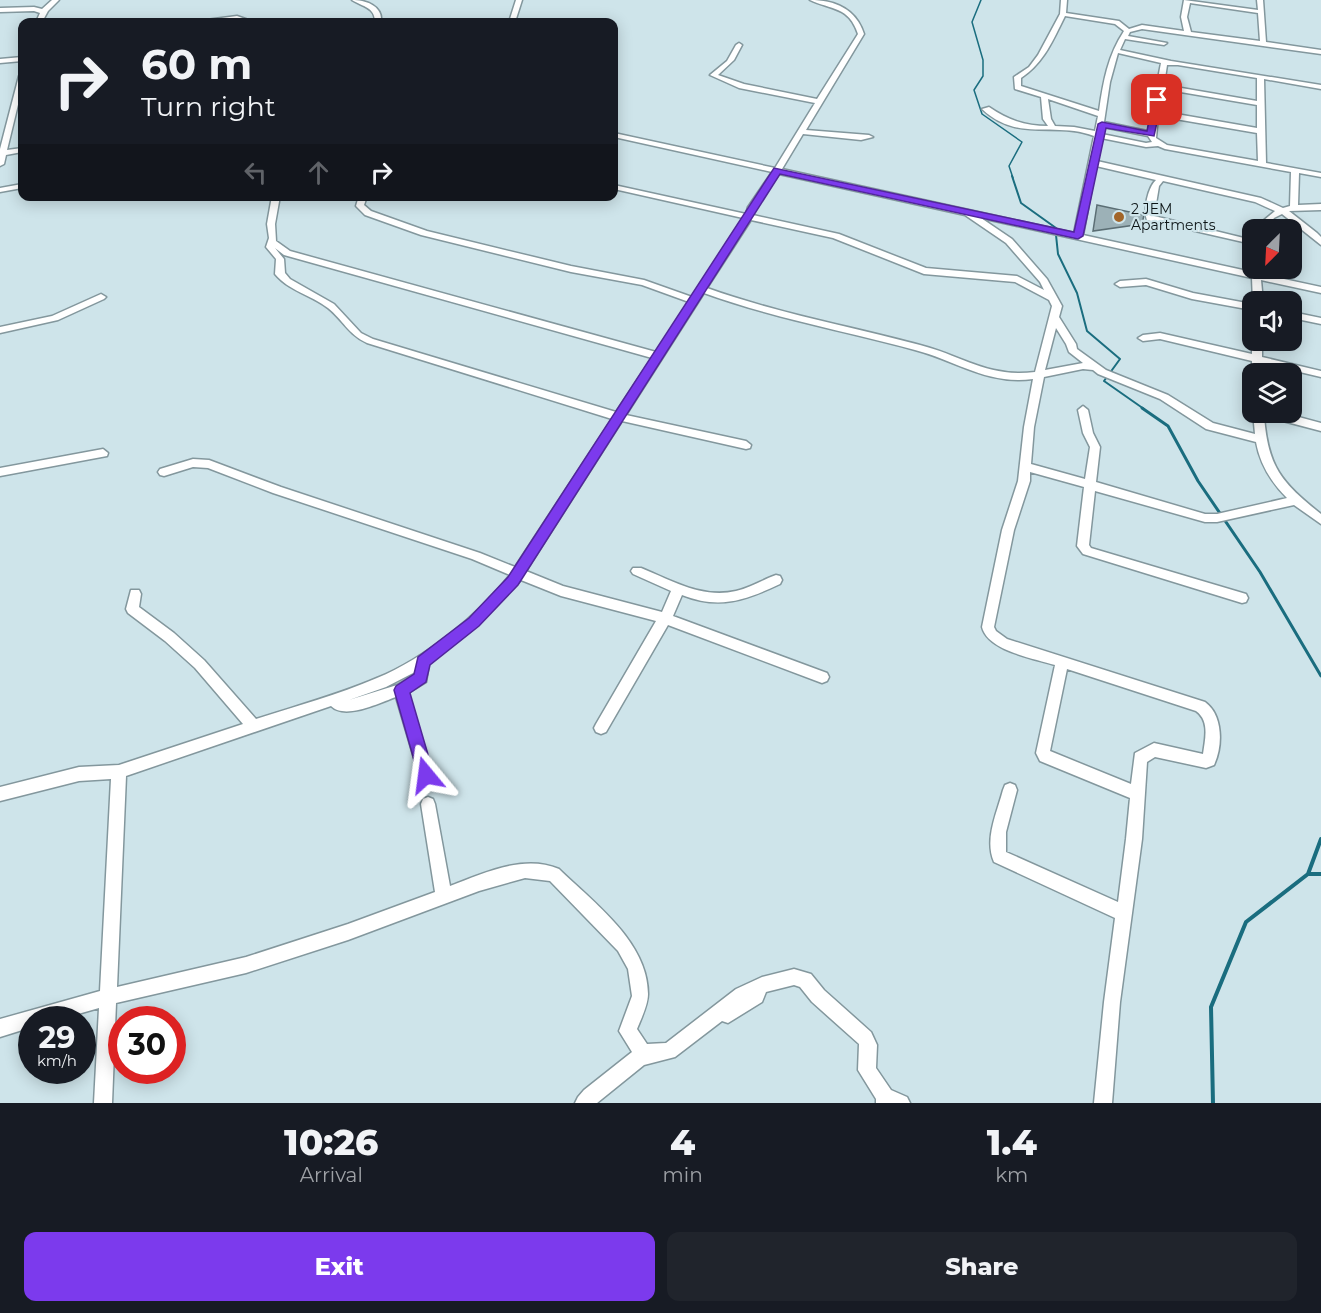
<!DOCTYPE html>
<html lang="en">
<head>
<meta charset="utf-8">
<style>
  :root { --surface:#171b24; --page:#20242c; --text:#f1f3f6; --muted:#9ea1a6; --accent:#7c3aed }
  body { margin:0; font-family:Montserrat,sans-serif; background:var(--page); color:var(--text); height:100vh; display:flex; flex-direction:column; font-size:22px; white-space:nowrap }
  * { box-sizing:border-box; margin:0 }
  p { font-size:20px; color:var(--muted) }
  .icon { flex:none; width:33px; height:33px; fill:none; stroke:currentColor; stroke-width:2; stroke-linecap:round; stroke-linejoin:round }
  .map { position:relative; height:1103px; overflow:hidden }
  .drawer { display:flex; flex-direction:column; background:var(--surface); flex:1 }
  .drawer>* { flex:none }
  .hud { position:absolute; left:18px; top:18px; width:600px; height:183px; border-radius:12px; box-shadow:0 3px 15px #0003; background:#171b24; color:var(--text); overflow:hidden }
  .needle { width:39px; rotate:204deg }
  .fabs { position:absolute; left:1242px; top:219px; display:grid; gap:12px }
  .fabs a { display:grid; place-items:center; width:60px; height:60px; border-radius:12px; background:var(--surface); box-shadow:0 3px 15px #0003; font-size:30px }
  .speed { position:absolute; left:18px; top:1006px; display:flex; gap:12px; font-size:30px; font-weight:700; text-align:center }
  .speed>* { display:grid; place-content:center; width:78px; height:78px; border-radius:50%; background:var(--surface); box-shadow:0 3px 15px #0003; line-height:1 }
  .speed small { font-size:15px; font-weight:400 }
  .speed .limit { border:9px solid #d22; background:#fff; color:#111 }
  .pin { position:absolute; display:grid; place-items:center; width:51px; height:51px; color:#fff; margin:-26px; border-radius:12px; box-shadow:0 3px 9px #0006 }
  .me { position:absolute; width:66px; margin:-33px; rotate:344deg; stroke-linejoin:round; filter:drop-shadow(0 0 4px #0008) }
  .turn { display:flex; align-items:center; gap:21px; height:126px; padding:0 24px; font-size:27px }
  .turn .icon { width:78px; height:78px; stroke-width:2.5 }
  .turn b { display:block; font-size:42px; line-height:51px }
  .lanes { display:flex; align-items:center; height:57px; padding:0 24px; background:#0003; justify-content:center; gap:30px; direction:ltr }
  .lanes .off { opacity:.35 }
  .eta { display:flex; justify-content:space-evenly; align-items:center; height:102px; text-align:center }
  .eta b { font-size:36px; font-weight:800; line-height:42px }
  .action { display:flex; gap:12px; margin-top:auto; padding:12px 24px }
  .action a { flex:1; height:69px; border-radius:12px; background:var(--accent); color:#fff; font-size:24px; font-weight:800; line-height:69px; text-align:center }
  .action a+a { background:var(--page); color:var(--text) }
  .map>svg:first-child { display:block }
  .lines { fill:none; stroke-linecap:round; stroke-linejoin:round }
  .stream-far3 { stroke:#1a6d7f; stroke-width:1.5 }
  .stream-far2 { stroke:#1a6d7f; stroke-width:2 }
  .stream-far1 { stroke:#1a6d7f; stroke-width:3 }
  .stream { stroke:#1a6d7f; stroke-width:4 }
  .building { fill:#9cb1b7; stroke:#5b6e74; stroke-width:1.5 }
  .minor-casing { stroke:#83979d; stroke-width:3 }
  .minor { fill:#fff; fill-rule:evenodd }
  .route { fill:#7c3aed; stroke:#51269a; stroke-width:1.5 }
  .poi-dot { fill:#a26529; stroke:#cee4ea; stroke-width:2 }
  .labels { text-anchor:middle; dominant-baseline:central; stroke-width:4.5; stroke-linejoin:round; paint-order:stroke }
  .far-poi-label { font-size:14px; fill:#0c1416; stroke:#cee4ea; text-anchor:start }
</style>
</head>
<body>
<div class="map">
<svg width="1321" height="1103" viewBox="0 0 1321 1103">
  <rect width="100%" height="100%" fill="#cee4ea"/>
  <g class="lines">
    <!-- stream-far3 -->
    <path class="stream-far3" d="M981 0 972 22 983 60V76L974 90 982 114 1022 142 1009 166 1013 178"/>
    <!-- stream-far2 -->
    <path class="stream-far2" d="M1012 176 1021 203 1056 228
      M1056 235 1058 254 1077 293 1087 331 1120 359 1104 381 1144 409"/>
    <!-- stream-far1 -->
    <path class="stream-far1" d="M1142 408 1168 426 1198 481 1260 572 1321 676"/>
    <!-- stream -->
    <path class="stream" d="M1308 874H1321
      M1213 1103 1211 1007 1246 922 1308 874 1321 839"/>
  </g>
  <!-- building -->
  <path class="building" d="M1097 205 1144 215 1142 224 1093 231Z"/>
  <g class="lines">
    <defs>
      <path id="minor" d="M52 0H59L48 11 42 22H36L40 13 34 11 0 12V8L34 7 42 9Z
        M352 0C366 0 383 6 381 22H375C375 7 363 7 352 0Z
        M516 0H522L515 22H509Z
        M810 0C835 0 856 9 864 34L806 130 869 135 873 137 861 140 803 134 782 169 1074 233 1094 136C1056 121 1018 143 982 109L989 107C1008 120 1025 126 1048 126L1043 119 1041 97 1015 89 1014 77 1029 67 1038 55 1060 14 1061 0H1067L1066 13 1119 21 1129 29 1142 25 1184 31 1181 17 1184 0 1258 10 1257 0H1263L1266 42 1321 50V54L1142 29 1130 32 1128 36 1167 43 1164 45 1125 39 1120 50 1171 61 1321 85V89L1264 79 1266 163 1321 173V177L1299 173 1298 205 1321 204V210L1289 211 1317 233 1321 237V245L1282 214 1274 218 1266 230H1257L1263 221 1275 211 1255 202 1163 181 1159 186 1154 216 1252 240V244L1147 220C1143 210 1148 187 1156 180L1096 166 1083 235 1252 272 1253 268H1259L1261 274 1321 287V293L1261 280 1263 302H1253L1252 278 981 218 1012 239 1047 279 1062 306 1059 317 1076 344 1077 349 1106 370 1168 395 1213 423 1255 434 1253 412H1280L1321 423V431L1264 416C1268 467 1281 482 1321 514V524L1294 505 1217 522H1205L1095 491 1089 545 1091 548 1246 594 1248 598 1246 602 1242 603 1083 554 1077 546 1084 487 1030 472V481L1014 530 994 627 996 631 1007 639 1205 702C1223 715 1223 746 1214 765L1206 768 1155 757 1147 762 1142 839 1120 1002 1112 1103H1094L1104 1002 1115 918 994 862C984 839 997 813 1003 790L1005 785 1010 783 1015 785 1017 790 1006 832V852L1118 902 1126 839 1130 798 1040 761 1036 753 1055 665C1033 658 988 651 982 627L1002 530 1018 481 1024 427 1033 379C987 385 957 361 915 350 845 331 773 318 704 293L626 415 746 441 751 445 750 448 746 449 622 421 526 571 563 586 662 612 671 591 633 574 631 571 633 568H641C671 580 702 599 736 591 750 588 762 580 776 575L780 576 782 580 780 584C746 600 720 610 682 595L673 616 827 673 829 677 827 681 822 683 668 625 606 732 601 734 596 732 594 728 596 724 656 621 561 596 521 580 472 630 429 663 426 682 408 693 433 775 431 780 426 782 421 780 419 775 396 697C379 703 345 720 331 706L126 776 117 987 246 957 348 924 435 892 421 804 423 799 428 797 433 799 435 804 450 886C484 873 524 854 559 869 594 903 648 942 648 994 648 1005 641 1019 637 1029L647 1044 666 1043 736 989 762 977 794 969 811 974 824 990 871 1032 877 1045 876 1068 891 1090 907 1097 910 1103H876V1099L858 1070 859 1044 812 1002 800 987 794 985 766 992 762 1002 728 1023 722 1021 675 1057 644 1065 597 1103H575L578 1097 584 1090 632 1052 619 1031 632 996 628 969 618 951 550 881 525 878 479 891 348 940 246 973 116 1003 112 1103H94L99 1008 57 1020H32V1027L0 1037V1019L100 991 111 779 79 781 0 801V787L79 767 119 765 243 724 195 668 165 641 128 613 126 609 131 590H139L141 594 139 607 174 633 204 660 256 719C296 706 338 695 377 678 424 659 479 615 510 575L472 559 273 493 208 468 193 467 164 476 160 475 158 472 160 469 193 459 209 460 281 487 480 553 515 567 612 419 367 343C348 334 343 320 328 308 311 295 289 291 275 274L276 259 266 247 269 238 267 224 272 196H280L275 224 276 241 290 251 656 352 689 302 642 285 571 272 421 235 365 215 356 206 359 196H367L364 205 371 211 427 231 571 266 644 280 692 297 743 218 614 189V185L746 214 748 207 772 172 614 137V133L775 168 815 103 739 88 710 75 727 61 736 45 739 43 742 45 734 60 718 75 744 84 817 99 858 34C849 6 831 10 810 0ZM1190 3 1258 13 1260 41 1191 32 1187 17ZM1065 16 1115 24 1124 31C1108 55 1103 82 1099 111L1021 86V78C1044 63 1053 40 1065 16ZM1118 53 1161 63 1148 131 1104 122 1110 82ZM1167 65H1178L1257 78V101L1164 85ZM1163 89 1257 105V128L1159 111ZM1048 99 1098 116 1095 131 1074 127 1055 126 1051 119ZM1158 116 1257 133 1258 161 1167 145 1156 138ZM1103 127 1148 136 1152 142 1146 143 1102 134ZM1101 138 1146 147 1158 146 1165 149 1291 172 1290 206 1283 208 1261 198 1097 161ZM779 174 965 215 1006 243 1040 282 1044 290 1017 276 926 268 839 234 753 215 756 207ZM751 220 833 238 924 274 1015 282 1049 300 1052 306 1035 372C988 378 963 356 920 345 849 326 777 313 707 288ZM275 248 284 255 652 358 616 412 373 339 361 333 334 304 290 279 285 273 284 259ZM1056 328 1066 344 1069 352 1083 363 1045 370ZM1083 369 1093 370 1098 374 1160 399 1206 429 1256 442C1260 464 1271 482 1287 498L1217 514H1205L1096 482 1100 447 1093 433 1088 410 1083 406 1078 410 1083 433 1090 447 1085 479 1031 464 1034 427 1044 377ZM1067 669 1196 711C1210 721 1205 739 1203 754L1154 743 1135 753 1131 784 1050 751ZM415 672V675L397 685 349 700 386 687Z
        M237 16 254 22 237 20 191 22Z
        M22 57V61L0 63V59Z
        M22 74V88L7 150 22 148V152L6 155 4 164 0 166V149L19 76Z
        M22 184V188L0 192V188Z
        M1146 279 1193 293 1252 304V310L1192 299 1146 285 1120 287 1115 284 1120 281Z
        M101 294 106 297 104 299 58 320 0 333V327L52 316Z
        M1292 312 1321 318V324L1292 318Z
        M1160 333 1252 354V339L1262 340V357L1321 371V377L1262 363V374L1252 375V361L1160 339 1143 341 1138 338 1143 335Z
        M103 449 108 453 107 456 0 476V468Z"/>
    </defs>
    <!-- minor casing -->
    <use href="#minor" class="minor-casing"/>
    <!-- minor -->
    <use href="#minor" class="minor"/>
  </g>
  <!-- route -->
  <path class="route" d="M1157 97 1162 100 1154 136 1106 128 1083 236 1078 239 780 174 518 585 479 626 430 665 426 682 410 693 434 775 432 781 426 783 420 781 394 690 396 686 414 674 418 657 469 618 508 577 774 168 1074 232 1098 124 1102 122 1147 131 1153 100Z"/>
  <!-- markers -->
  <circle class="poi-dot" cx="1119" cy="217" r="6"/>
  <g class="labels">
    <!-- far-poi labels -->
    <g class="far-poi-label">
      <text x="1131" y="209">2 JEM<tspan x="1131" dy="16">Apartments</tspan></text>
    </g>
  </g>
</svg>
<div class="fabs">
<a><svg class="needle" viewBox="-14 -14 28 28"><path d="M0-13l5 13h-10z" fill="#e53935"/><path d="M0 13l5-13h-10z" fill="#9ea1a6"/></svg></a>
<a><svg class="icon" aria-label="sound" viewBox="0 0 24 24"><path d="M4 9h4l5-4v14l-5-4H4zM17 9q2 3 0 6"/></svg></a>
<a><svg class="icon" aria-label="layers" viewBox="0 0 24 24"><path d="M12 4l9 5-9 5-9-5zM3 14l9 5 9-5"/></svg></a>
</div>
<div class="speed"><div>29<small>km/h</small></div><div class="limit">30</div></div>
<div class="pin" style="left:1157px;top:100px;background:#d93025"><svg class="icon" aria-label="arrive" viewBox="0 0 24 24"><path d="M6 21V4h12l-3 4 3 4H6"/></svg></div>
<svg class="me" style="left:426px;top:775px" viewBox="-20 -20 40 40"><path d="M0-17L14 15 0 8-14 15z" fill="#7c3aed" stroke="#fff" stroke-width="4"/></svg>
<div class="hud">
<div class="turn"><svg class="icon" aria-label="right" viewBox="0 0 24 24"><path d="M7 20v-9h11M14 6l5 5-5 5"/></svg><div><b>60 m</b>Turn right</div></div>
<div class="lanes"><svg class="icon off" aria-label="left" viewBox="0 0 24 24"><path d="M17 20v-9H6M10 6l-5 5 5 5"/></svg><svg class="icon off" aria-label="ahead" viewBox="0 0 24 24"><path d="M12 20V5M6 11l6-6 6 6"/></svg><svg class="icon" aria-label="right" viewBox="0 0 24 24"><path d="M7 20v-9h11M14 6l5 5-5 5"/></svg></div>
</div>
</div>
<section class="drawer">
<div class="eta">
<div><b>10:26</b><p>Arrival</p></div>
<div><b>4</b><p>min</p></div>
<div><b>1.4</b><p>km</p></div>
</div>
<div class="action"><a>Exit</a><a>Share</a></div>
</section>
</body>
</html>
